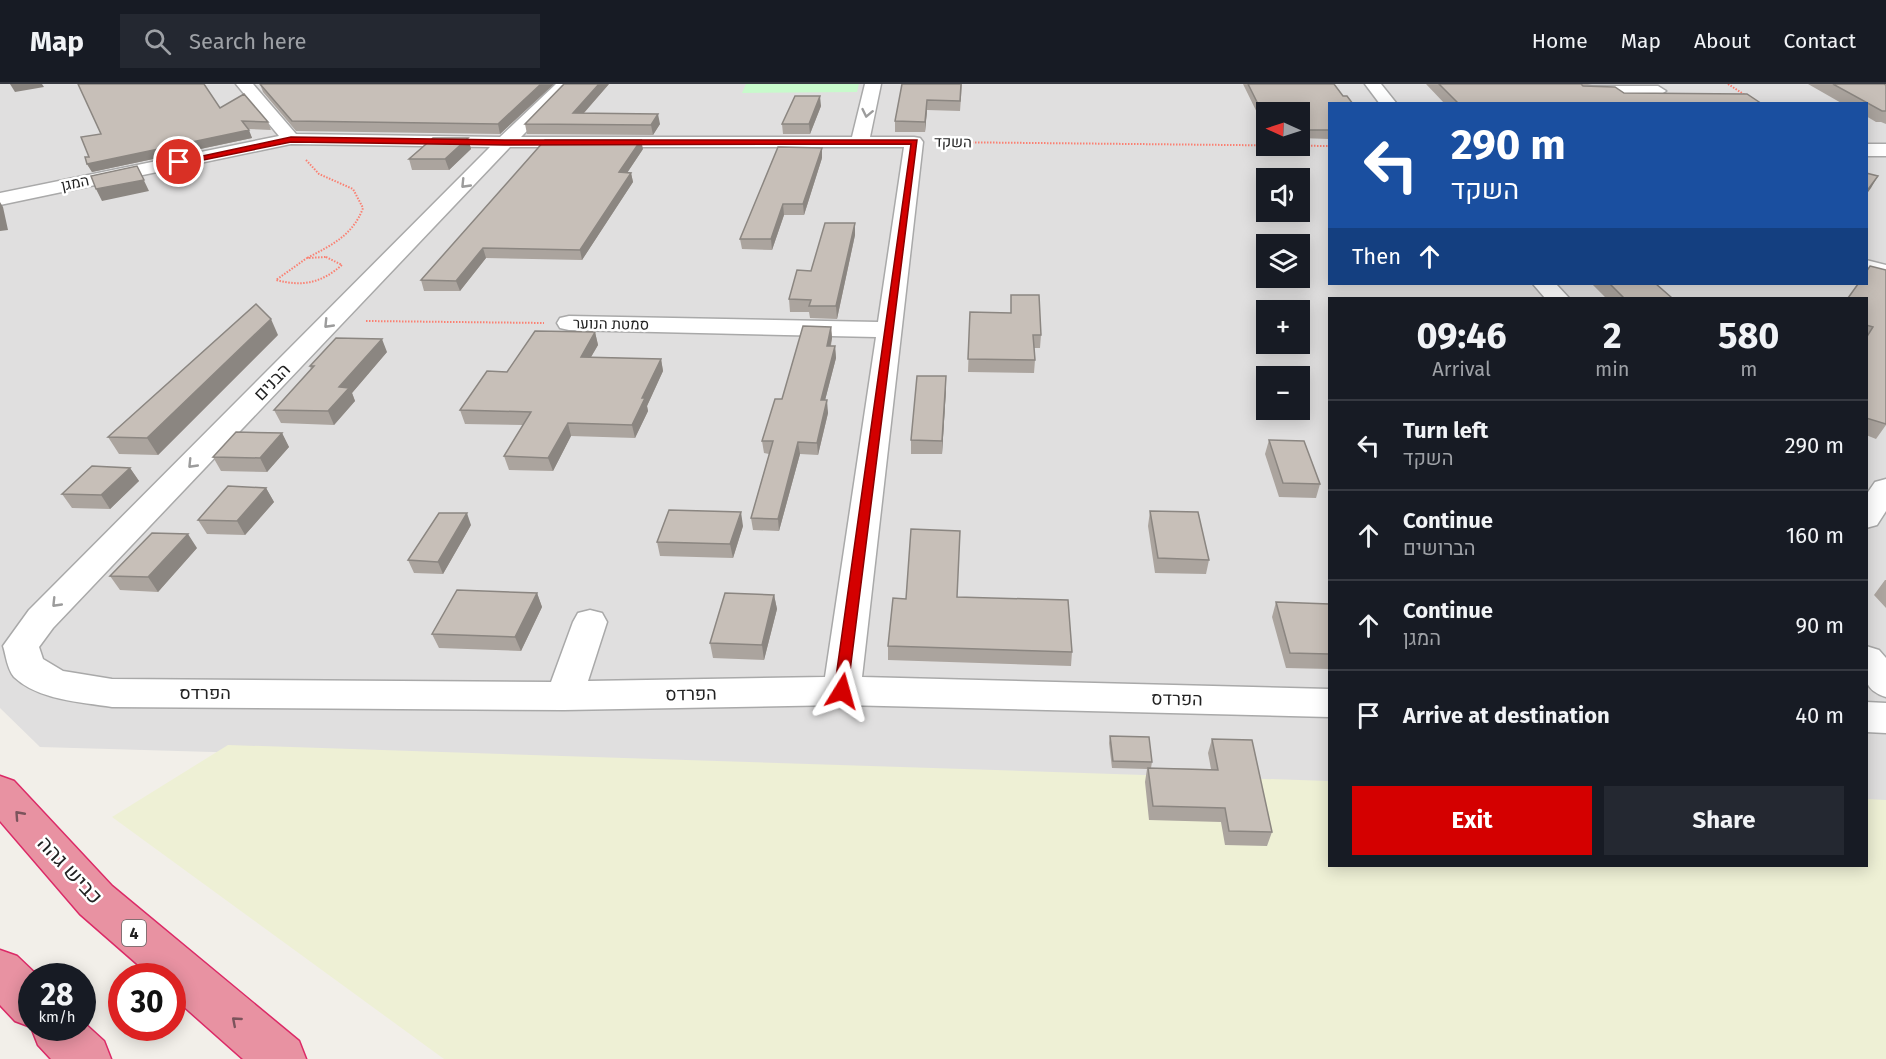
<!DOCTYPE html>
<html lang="en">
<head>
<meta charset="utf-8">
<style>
  :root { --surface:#171b24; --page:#242831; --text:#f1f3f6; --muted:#9ea1a6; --line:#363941; --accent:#d40000 }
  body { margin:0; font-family:"Fira Sans",Heebo,sans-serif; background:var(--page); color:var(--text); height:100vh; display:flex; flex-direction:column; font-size:22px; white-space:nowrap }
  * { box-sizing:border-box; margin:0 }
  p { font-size:20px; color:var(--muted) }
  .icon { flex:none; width:33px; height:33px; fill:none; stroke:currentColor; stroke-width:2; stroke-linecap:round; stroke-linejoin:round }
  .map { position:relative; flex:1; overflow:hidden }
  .details { position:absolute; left:1328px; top:213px; width:540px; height:570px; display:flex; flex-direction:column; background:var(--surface); border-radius:0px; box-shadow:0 3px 15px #0003 }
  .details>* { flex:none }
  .top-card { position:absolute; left:1328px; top:18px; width:540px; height:183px; border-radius:0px; box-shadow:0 3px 15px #0003; background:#1a4fa0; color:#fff; overflow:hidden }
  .needle { width:39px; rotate:273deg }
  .buttons { position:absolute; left:1256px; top:18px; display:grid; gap:12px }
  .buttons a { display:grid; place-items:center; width:54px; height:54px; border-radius:0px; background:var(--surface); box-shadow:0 3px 15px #0003; font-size:30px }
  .speed { position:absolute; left:18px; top:879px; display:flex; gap:12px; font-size:30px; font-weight:700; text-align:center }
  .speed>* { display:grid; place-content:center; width:78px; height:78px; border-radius:50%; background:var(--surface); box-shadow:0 3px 15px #0003; line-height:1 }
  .speed small { font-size:15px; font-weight:400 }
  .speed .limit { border:9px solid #d22; background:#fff; color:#111 }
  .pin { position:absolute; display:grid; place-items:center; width:51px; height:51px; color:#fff; margin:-26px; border:3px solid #fff; border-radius:50%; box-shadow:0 2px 6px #0007 }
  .me { position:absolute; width:66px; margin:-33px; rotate:8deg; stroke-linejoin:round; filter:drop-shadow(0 0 4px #0008) }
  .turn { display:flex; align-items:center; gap:21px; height:126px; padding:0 24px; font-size:27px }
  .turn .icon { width:78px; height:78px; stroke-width:2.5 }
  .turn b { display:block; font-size:42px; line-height:51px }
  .then { display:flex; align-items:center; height:57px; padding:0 24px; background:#0003; gap:12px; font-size:22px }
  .eta { display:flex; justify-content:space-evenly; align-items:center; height:102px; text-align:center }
  .eta b { font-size:36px; font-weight:700; line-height:42px }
  .primary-button { display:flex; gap:12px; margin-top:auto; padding:12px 24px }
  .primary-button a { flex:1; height:69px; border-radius:0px; background:var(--accent); color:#fff; font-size:24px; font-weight:700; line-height:69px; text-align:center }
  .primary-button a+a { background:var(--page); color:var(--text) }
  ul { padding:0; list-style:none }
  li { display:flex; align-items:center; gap:18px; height:90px; padding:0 24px; border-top:2px solid var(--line) }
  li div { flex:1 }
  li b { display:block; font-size:22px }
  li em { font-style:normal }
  header { display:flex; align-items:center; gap:36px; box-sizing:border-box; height:84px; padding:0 30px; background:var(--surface); border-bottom:2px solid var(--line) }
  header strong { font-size:28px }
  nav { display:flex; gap:33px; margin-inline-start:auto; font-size:21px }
  .search { width:420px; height:54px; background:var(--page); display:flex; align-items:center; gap:15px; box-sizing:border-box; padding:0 21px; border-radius:0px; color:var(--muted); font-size:22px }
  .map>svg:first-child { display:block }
  .residential { fill:#e0dfdf; fill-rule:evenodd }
  .farmland { fill:#eef0d5 }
  .park { fill:#c8facc }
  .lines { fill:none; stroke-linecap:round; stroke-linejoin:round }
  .minor-casing { stroke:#a9a9a9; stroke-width:3 }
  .highway-casing { stroke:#dc2a67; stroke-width:3 }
  .path { stroke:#fa8072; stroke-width:2; stroke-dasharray:1.5 1.5; stroke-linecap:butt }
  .minor { fill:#fff; fill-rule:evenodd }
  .highway { fill:#e892a2; fill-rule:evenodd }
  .wall { fill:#aba49e }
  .shaded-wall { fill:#8b8681 }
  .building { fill:#c7bfb8; stroke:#8b8681; stroke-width:1.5 }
  .oneway { stroke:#9c9c9c }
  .oneway2 { stroke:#7b545c }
  .route { fill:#d40000; stroke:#8a0000; stroke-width:1.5 }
  .labels { text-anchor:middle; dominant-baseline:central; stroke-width:5; stroke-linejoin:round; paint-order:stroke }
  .far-street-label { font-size:15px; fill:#222; stroke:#fff }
  .shield { fill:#fff; stroke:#646464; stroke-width:1.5 }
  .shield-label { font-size:16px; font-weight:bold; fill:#222 }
  .street-label { font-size:18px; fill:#222; stroke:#fff }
  .near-street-label { font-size:21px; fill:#222; stroke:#fff }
</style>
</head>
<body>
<header>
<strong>Map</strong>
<div class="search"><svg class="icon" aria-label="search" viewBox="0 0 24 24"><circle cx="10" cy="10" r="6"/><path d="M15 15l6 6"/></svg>Search here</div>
<nav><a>Home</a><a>Map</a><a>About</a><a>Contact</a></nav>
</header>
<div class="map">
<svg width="1886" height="975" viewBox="0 0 1886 975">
  <rect width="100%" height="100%" fill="#f2efe9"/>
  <!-- residential -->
  <path class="residential" d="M0 0H1886V716H1866V214H1329V700L40 663 0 624ZM1329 20H1866V200H1329ZM1266 28H1299V62H1266ZM1266 94H1299V128H1266ZM1266 160H1299V194H1266ZM1266 226H1299V260H1266ZM1266 292H1299V326H1266Z"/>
  <!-- farmland -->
  <path class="farmland" d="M228 661 1329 697V782H1866V715L1886 716V975H444L112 733Z"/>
  <!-- park -->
  <path class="park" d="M746 0H859L857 8 742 9Z"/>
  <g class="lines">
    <defs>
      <path id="minor" d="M236 0H253L296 50 500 53 556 0H573L521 53H852L865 0H881L870 53H914L920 54 923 58 862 593 1329 605V633L842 621 564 626 112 623C81 618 38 616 14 593 7 585 6 571 3 562L29 526 490 63 291 60 0 121V109L279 52ZM510 63H904L878 238 569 232 560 234 557 239 560 244 569 246 876 253 825 593 588 597 607 538 602 529 590 526 578 529 573 538 551 598 112 595 63 587 43 575 39 563 53 544Z
        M1365 0H1381L1397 20H1380Z
        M1585 2H1658L1666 7 1658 12 1579 10 1577 7 1579 4Z
        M1866 60H1886V72H1866Z
        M1866 176 1886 181V195L1866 190Z
        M1533 200H1556L1569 214H1545Z
        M1886 395V427L1877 441 1866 444V411L1875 398Z
        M1866 562 1879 566 1886 574V613C1858 604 1866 586 1866 562Z
        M1866 618 1886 619V649L1866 648Z"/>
      <path id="highway" d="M0 692 14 697 112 802 299 957 306 975H243L172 912V892H151L80 830 0 737Z
        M0 866 17 872 38 892H32V944H82V937L104 957 111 975H51L38 961 31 943 15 937 0 921Z"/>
    </defs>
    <!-- minor casing -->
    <use href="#minor" class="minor-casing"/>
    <!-- highway casing -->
    <use href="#highway" class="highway-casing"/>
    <!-- path -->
    <path class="path" d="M1728 0 1748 13
      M936 58 1329 62
      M306 76 319 90 353 105 363 124C353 151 332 161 307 174
      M326 173 342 181C321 199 303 203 276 196L307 174Z
      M366 237 544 239"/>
    <!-- minor -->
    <use href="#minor" class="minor"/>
    <!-- highway -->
    <use href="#highway" class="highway"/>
  </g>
  <!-- wall -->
  <path class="wall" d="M260 0H554L500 50 296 47 263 8Z
    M609 0 584 29 660 40 653 51 527 50 525 40Z
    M902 0H962L960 27 927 26 925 48H895V37Z
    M1243 0H1334L1329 20V55L1299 54V28H1266V47Z
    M1426 0H1592L1583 2 1624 9 1762 20H1445Z
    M1808 0H1884L1886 1V40L1881 38H1876L1866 32V20H1843Z
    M821 22 810 50H783L782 40Z
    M220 24 268 38 271 46 248 45 252 54 92 88 87 80 89 73 101 50Z
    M468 54 471 65 449 86H412L409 75Z
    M643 65 627 89H631L633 98 582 176 486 174 460 207H424L421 196Z
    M822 74 804 131H784L772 166 742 165 740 155Z
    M855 139V151L837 235 810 234 809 228H790L789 215 811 187Z
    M1886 186V341L1876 355 1866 351V214Z
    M1592 200H1656L1672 214H1606Z
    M1011 211 1041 251 1040 264H1034L1035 276 1034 289 968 288 970 228 1011 229Z
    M831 243 832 254 831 262H835L836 274 825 316 828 329 818 371 800 370 779 447 753 446 751 434 769 370 764 369 762 357 782 315Z
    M595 248 598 261 591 273 661 275 663 287 647 322 648 327 635 354 571 352 553 387 509 386 504 372 523 341 465 340 460 326 507 288Z
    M278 251 158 371 119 370 108 353Z
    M387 268 352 309 355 317 334 341 281 339 274 326 311 286 310 282Z
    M946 305 942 370H911V356Z
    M282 349 289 363 267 388 221 387 213 373Z
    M1269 356 1320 400 1316 414 1279 413 1265 370Z
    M130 384 139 397 110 425 72 424 62 410Z
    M266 404 274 418 245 451 207 450 198 436Z
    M1150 427 1209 476 1206 490 1155 489 1148 442Z
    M471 441 443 490 414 489 408 476Z
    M743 442 733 474 660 472 657 458Z
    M197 464 158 508 120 506 110 492Z
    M1885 496H1886V524L1874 511Z
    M537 509 542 523 521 567 439 564 432 550Z
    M774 511 777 525 764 576 713 574 710 559Z
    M958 513 1072 568 1071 582 888 576V562L906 515Z
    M1276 518 1329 520V585L1286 584 1272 533Z
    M1110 652 1152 678 1151 684 1211 685 1208 669 1212 655 1272 748 1267 762 1225 761 1221 738 1149 736 1145 698 1147 685 1112 684 1109 659Z"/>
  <!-- shaded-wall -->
  <path class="shaded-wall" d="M10 0H42L44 3 15 8Z
    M541 0H554L500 50 498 40Z
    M599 0H609L575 39 573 29Z
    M820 12 821 22 810 50 809 40Z
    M927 16V26L925 48V38Z
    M658 30 660 40 653 51 651 41Z
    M249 46 252 54 92 88 87 80Z
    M468 54 471 65 449 86 445 75Z
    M641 56 643 65 621 98 619 88Z
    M822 64V74L804 131 803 120Z
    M137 82 149 107 102 117 96 105Z
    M631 89 633 98 582 176 580 166Z
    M1878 92 1871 104 1866 111V108Z
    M0 118 3 123 8 146 0 147Z
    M783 120 784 131 772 166 771 155Z
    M855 139V151L837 235 836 222Z
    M483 164 486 174 460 207 456 197Z
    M271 235 278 251 158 371 147 354Z
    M831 243 832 254 828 273 827 262Z
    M595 248 598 261 584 285 581 273Z
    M382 255 387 268 352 309 355 317 334 341 328 327 339 303Z
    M835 262 836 274 822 328 821 316Z
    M661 275 663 287 647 322 648 327 635 354 632 341 642 314Z
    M946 292V305L942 370V357Z
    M827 316 828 329 818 371 817 359Z
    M568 339 571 352 553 387 548 374Z
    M282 349 289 363 267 388 260 374Z
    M798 358 800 370 779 447 778 435Z
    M130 384 139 397 110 425 101 411Z
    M266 404 274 418 245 451 237 437Z
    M741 428 743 442 733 474 730 460Z
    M467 429 471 441 443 490 438 478Z
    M188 450 197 464 158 508 148 493Z
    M537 509 542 523 521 567 515 553Z
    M774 511 777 525 764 576 762 561Z"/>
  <!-- building -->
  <path class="building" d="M78 0H204L220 24 244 10 268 38 242 37 249 46 87 80 85 73H89L81 53 101 50Z
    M260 0H541L498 40 292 37Z
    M564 0H599L573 29 658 30 651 41 525 40Z
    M902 0H961L960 17 927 16 925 38 895 37Z
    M1248 0H1334L1343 12H1347L1353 20H1329V46H1299V28H1266V36Z
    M1439 0H1581L1583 2 1615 3 1624 9 1747 10 1762 20H1459Z
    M1833 0H1884L1886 1V27H1882Z
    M795 12H820L809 40H782Z
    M433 54H468L445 75H409Z
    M545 56H641L619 88 631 89 580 166 483 164 456 197 421 196Z
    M778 63 822 64 803 120H783L771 155H740Z
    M137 82 144 96 96 105 91 92Z
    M1866 89 1878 92 1866 108Z
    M825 139H855L836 222H809L811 216 789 215 797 186 811 187Z
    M1870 182 1886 186V340L1866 334V254L1873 243 1866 241V214H1848L1858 200H1866V188Z
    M1610 200H1656L1672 214H1624Z
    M1011 211H1039L1041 251H1033L1035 276 968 275 970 228 1011 229Z
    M256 220 271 235 147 354 108 353Z
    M803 242 831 243 827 262H835L821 316H827L817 359 798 358 778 435 751 434 773 357H762L775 315H782Z
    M535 247 595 248 581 273 661 275 642 314H645L632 341 568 339 548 374 504 372 531 328 460 326 487 287 507 288Z
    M336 254 382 255 339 303 349 304 328 327 274 326 314 282H310Z
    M917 292H946L942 357 911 356Z
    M236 348 282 349 260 374 213 373Z
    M1269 356 1304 357 1320 400 1283 399Z
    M92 382 130 384 101 411 62 410Z
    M228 402 266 404 237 437 198 436Z
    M669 426 741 428 730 460 657 458Z
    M1150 427 1198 428 1209 476 1158 474Z
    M439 429H467L438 478 408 476Z
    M911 445 960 447 957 513 1068 516 1072 568 888 562 893 514 906 515Z
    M152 449 188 450 148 493 110 492Z
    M457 506 537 509 515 553 432 550Z
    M725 509 774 511 762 561 710 559Z
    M1276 518 1329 520V570L1290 569Z
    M1110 652 1149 653 1152 678 1113 677Z
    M1212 655 1252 656 1272 748 1229 747 1225 724 1153 722 1148 684 1218 686Z"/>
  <!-- one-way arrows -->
  <defs><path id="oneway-chevron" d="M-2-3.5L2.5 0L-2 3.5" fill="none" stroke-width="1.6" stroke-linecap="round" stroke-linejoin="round" transform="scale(1.5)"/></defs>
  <g class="oneway">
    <use href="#oneway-chevron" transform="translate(867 29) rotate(102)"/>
    <use href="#oneway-chevron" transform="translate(465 100) rotate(134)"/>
    <use href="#oneway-chevron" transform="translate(328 240) rotate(134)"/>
    <use href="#oneway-chevron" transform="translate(192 380) rotate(134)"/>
    <use href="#oneway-chevron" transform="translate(56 519) rotate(134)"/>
  </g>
  <g class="oneway2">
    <use href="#oneway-chevron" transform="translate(19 731) rotate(-132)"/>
    <use href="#oneway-chevron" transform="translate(236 937) rotate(-139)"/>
  </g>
  <!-- route -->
  <path class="route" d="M291 53 505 56H917L847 611H836L834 607 911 60 505 61 291 58 179 81 175 78Z"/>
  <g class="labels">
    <!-- far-street labels -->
    <g class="far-street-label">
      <text transform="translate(953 58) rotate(1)">השקד</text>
      <text transform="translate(75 99) rotate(-12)">המגן</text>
      <text transform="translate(611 240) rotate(1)">סמטת הנוער</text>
    </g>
    <!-- shield labels -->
    <rect class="shield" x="122" y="836" width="24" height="26" rx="4.5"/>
    <g class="shield-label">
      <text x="134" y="849">4</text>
    </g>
    <!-- street labels -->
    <g class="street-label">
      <text transform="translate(272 298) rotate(-46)">הבנים</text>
      <text x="205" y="609">הפרדס</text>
      <text transform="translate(691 610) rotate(-1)">הפרדס</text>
      <text transform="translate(1177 615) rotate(1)">הפרדס</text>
    </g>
    <!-- near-street labels -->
    <g class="near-street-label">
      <text transform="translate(70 786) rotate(47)">כביש גהה</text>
    </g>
  </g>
</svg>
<div class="buttons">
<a><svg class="needle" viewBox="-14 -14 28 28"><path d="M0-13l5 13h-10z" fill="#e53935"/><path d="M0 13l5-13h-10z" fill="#9ea1a6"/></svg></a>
<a><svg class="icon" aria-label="sound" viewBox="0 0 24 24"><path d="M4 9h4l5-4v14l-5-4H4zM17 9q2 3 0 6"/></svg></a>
<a><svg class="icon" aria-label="layers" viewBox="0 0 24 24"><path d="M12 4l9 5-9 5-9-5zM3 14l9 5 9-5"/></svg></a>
<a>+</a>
<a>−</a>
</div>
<div class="speed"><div>28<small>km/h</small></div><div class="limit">30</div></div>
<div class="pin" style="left:179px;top:78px;background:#d93025"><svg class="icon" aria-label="arrive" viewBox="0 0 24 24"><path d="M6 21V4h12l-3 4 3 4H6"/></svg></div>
<svg class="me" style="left:842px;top:607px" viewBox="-20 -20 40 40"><path d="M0-17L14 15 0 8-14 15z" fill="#d40000" stroke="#fff" stroke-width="4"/></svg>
<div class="top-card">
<div class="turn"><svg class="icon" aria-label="left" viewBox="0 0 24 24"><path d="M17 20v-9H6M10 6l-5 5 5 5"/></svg><div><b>290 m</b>השקד</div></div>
<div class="then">Then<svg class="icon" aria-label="ahead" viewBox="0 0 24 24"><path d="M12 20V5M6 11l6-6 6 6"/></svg></div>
</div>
<section class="details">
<div class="eta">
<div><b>09:46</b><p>Arrival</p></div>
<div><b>2</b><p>min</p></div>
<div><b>580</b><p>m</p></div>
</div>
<ul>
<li><svg class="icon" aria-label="left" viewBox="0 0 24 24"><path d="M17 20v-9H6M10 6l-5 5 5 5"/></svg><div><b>Turn left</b><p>השקד</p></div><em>290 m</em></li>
<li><svg class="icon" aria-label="ahead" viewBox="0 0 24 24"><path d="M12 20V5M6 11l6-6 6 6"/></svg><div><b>Continue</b><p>הברושים</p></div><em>160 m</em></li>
<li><svg class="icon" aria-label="ahead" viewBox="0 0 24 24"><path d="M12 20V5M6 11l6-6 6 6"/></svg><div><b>Continue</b><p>המגן</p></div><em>90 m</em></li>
<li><svg class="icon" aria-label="arrive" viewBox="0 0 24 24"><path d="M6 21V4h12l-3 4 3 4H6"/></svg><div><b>Arrive at destination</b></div><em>40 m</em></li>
</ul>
<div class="primary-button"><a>Exit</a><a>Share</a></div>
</section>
</div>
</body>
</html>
